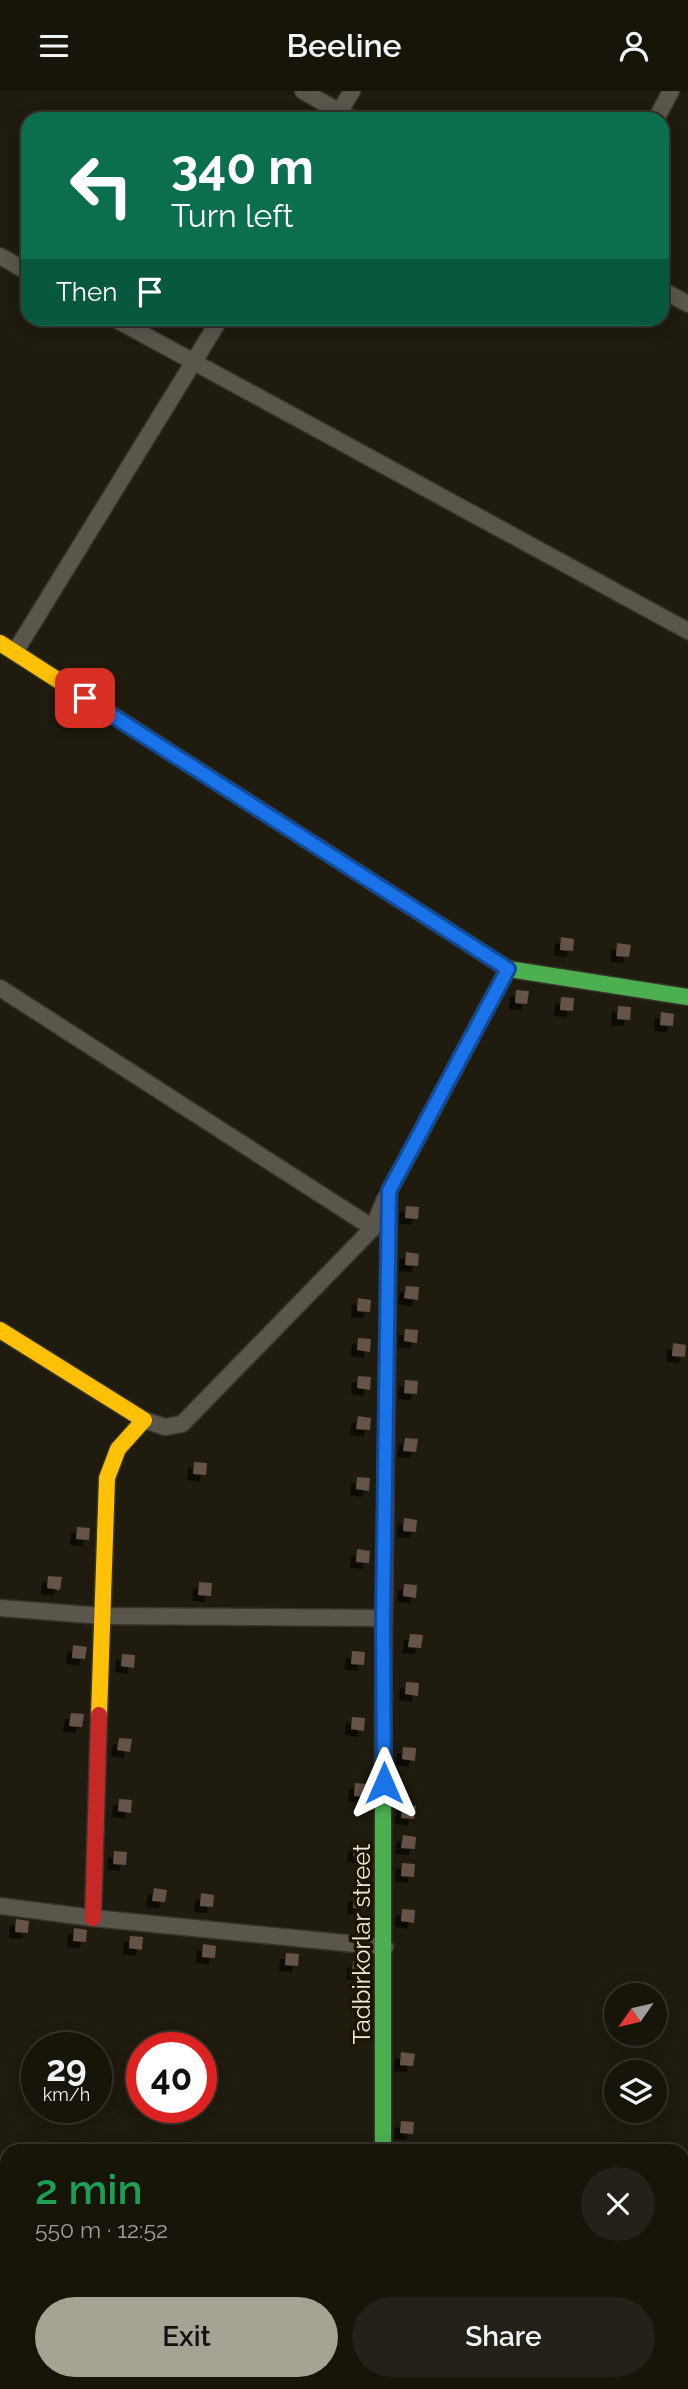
<!DOCTYPE html>
<html lang="en">
<head>
<meta charset="utf-8">
<style>
  :root { --surface:#17140a; --page:#242118; --text:#f1f3f6; --muted:#9e9e9c; --line:#36332b; --accent:#a6a294 }
  body { margin:0; font-family:Raleway,sans-serif; background:var(--page); color:var(--text); height:100vh; display:flex; flex-direction:column; font-size:26px; white-space:nowrap }
  * { box-sizing:border-box; margin:0 }
  p { font-size:23px; color:var(--muted) }
  .icon { flex:none; width:38px; height:38px; fill:none; stroke:currentColor; stroke-width:2; stroke-linecap:round; stroke-linejoin:round }
  .map { position:relative; flex:1; overflow:hidden }
  .side { position:absolute; left:0px; top:2053px; width:690px; height:247px; display:flex; flex-direction:column; background:var(--surface); border-radius:21px 21px 0 0; box-shadow:0 4px 18px #0003,0 0 0 2px var(--line) }
  .side>* { flex:none }
  .hud { position:absolute; left:21px; top:21px; width:648px; height:214px; border-radius:21px; box-shadow:0 4px 18px #0003,0 0 0 2px var(--line); background:#0b6e4f; color:#fff; overflow:hidden }
  .needle { width:46px; rotate:236deg }
  .controls { position:absolute; left:604px; top:1892px; display:grid; gap:14px }
  .controls a { display:grid; place-items:center; width:63px; height:63px; border-radius:50%; background:var(--surface); box-shadow:0 4px 18px #0003,0 0 0 2px var(--line); font-size:35px }
  .speed { position:absolute; left:21px; top:1941px; display:flex; gap:14px; font-size:35px; font-weight:700; text-align:center }
  .speed>* { display:grid; place-content:center; width:91px; height:91px; border-radius:50%; background:var(--surface); box-shadow:0 4px 18px #0003,0 0 0 2px var(--line); line-height:1 }
  .speed small { font-size:18px; font-weight:400 }
  .speed .limit { border:10px solid #d22; background:#fff; color:#111 }
  .pin { position:absolute; display:grid; place-items:center; width:60px; height:60px; color:#fff; margin:-30px; border-radius:14px; box-shadow:0 4px 10px #0006 }
  .me { position:absolute; width:77px; margin:-38px; rotate:0deg; stroke-linejoin:round; filter:drop-shadow(0 0 5px #0008) }
  .turn { display:flex; align-items:center; gap:24px; height:147px; padding:0 35px; font-size:32px }
  .turn .icon { width:91px; height:91px; stroke-width:2.5 }
  .turn b { display:block; font-size:49px; line-height:60px }
  .then { display:flex; align-items:center; height:66px; padding:0 35px; background:#0003; gap:14px; font-size:26px }
  .round { display:grid; place-items:center; flex:none; width:74px; height:74px; border-radius:37px; background:var(--page) }
  .headline { display:flex; align-items:center; justify-content:space-between; height:119px; padding:0 35px }
  h1 { font-size:42px; font-weight:600; line-height:52px; color:#1e9e55 }
  .action { display:flex; gap:14px; margin-top:auto; padding:14px 35px }
  .action a { flex:1; height:80px; border-radius:42px; background:var(--accent); color:#111; font-size:28px; font-weight:600; line-height:80px; text-align:center }
  .action a+a { background:var(--page); color:var(--text) }
  header { display:flex; justify-content:space-between; align-items:center; height:91px; padding:0 35px; background:var(--surface); font-size:32px; font-weight:600 }
  .map>svg:first-child { display:block }
  .built { fill:#2c2305 }
  .building { fill:#655347; filter:url(#shadow) }
  .lines { fill:none; stroke-linecap:round; stroke-linejoin:round }
  .street-casing { stroke:#36342b; stroke-width:19 }
  .fast-casing { stroke:#36342b; stroke-width:19 }
  .slow-casing { stroke:#36342b; stroke-width:19 }
  .jam-casing { stroke:#36342b; stroke-width:19 }
  .street { stroke:#5a564c; stroke-width:16 }
  .fast { stroke:#4caf50; stroke-width:16 }
  .slow { stroke:#ffc107; stroke-width:16 }
  .jam { stroke:#c62828; stroke-width:16 }
  .route-casing { stroke:#114b97; stroke-width:18 }
  .route { stroke:#1a73e8; stroke-width:12 }
  .labels { text-anchor:middle; dominant-baseline:central; stroke-width:7; stroke-linejoin:round; paint-order:stroke }
  .street-label { font-size:24px; fill:#efeadc; stroke:#1d1501 }
</style>
</head>
<body>
<header><svg class="icon" aria-label="menu" viewBox="0 0 24 24"><path d="M4 6h16M4 12h16M4 18h16"/></svg>Beeline<svg class="icon" aria-label="person" viewBox="0 0 24 24"><circle cx="12" cy="8" r="4"/><path d="M4 21q1-7 8-7t8 7"/></svg></header>
<div class="map">
<svg width="688" height="2298" viewBox="0 0 688 2298">
  <defs>
    <filter id="shadow"><feDropShadow dx="-6" dy="6" stdDeviation="0" flood-color="#0009"/></filter>
  </defs>
  <rect width="100%" height="100%" fill="#1f1b0e"/>
  <!-- built -->
  <path class="built" d="M182 2293 673 2292V2293L672 2298H182Z"/>
  <!-- building -->
  <path class="building" d="M561 846 574 848 573 860 560 859Z
    M617 852 631 854 629 866 616 865Z
    M516 899 529 900 527 913 515 912Z
    M561 906 574 907 573 920 560 919Z
    M618 915 631 916 630 929 617 928Z
    M661 921 674 923 673 935 660 934Z
    M406 1115 419 1116 418 1128 405 1127Z
    M406 1161 419 1163 418 1175 405 1174Z
    M406 1195 419 1196 418 1209 404 1207Z
    M358 1207 371 1209 370 1221 357 1220Z
    M405 1238 418 1239 417 1252 404 1250Z
    M358 1247 371 1248 370 1261 357 1259Z
    M673 1252 686 1254 685 1266 672 1265Z
    M358 1285 371 1286 370 1299 357 1297Z
    M405 1289 418 1290 417 1303 404 1302Z
    M358 1325 371 1327 370 1339 356 1338Z
    M405 1347 418 1348 416 1361 403 1360Z
    M194 1371 207 1372 206 1384 193 1383Z
    M357 1386 370 1387 369 1400 356 1398Z
    M404 1427 417 1429 416 1441 403 1440Z
    M77 1436 90 1437 89 1449 76 1448Z
    M357 1458 370 1460 369 1472 356 1471Z
    M48 1485 62 1486 60 1499 47 1497Z
    M199 1491 212 1492 211 1505 198 1504Z
    M404 1493 417 1494 416 1507 403 1505Z
    M410 1543 423 1544 421 1557 408 1556Z
    M73 1554 87 1556 85 1568 72 1567Z
    M352 1560 365 1561 364 1574 351 1573Z
    M122 1563 135 1564 134 1577 121 1575Z
    M406 1591 419 1592 418 1605 405 1603Z
    M71 1622 84 1623 82 1636 69 1635Z
    M352 1626 365 1627 364 1640 351 1638Z
    M119 1647 132 1648 130 1661 117 1659Z
    M403 1656 416 1657 415 1670 402 1668Z
    M355 1692 368 1693 367 1706 354 1705Z
    M119 1708 132 1709 131 1722 118 1720Z
    M403 1714 416 1715 414 1728 401 1727Z
    M403 1744 416 1746 415 1758 401 1757Z
    M355 1753 368 1754 366 1767 353 1765Z
    M114 1760 127 1761 126 1774 113 1773Z
    M402 1772 415 1773 414 1786 401 1785Z
    M154 1797 167 1799 165 1811 152 1810Z
    M201 1802 214 1804 213 1816 200 1815Z
    M354 1804 367 1806 366 1818 353 1817Z
    M402 1818 415 1819 414 1832 401 1830Z
    M16 1828 29 1830 28 1842 15 1841Z
    M74 1837 87 1839 86 1851 73 1850Z
    M130 1845 143 1846 142 1859 129 1857Z
    M203 1853 216 1855 215 1867 202 1866Z
    M286 1862 299 1863 298 1875 285 1874Z
    M353 1870 366 1871 365 1883 352 1882Z
    M401 1961 415 1963 413 1975 400 1974Z
    M401 2030 414 2031 413 2043 400 2042Z"/>
  <g class="lines">
    <defs>
      <path id="street" d="M303 0 352 28
        M335 28 352 0
        M656 28 671 0
        M0 165 28 181
        M662 199 688 213
        M115 228 688 540
        M15 561 220 228
        M0 897 373 1137 385 1108
        M144 1329 165 1336 182 1333 373 1137
        M0 1517 103 1525 383 1527
        M0 1815 93 1827 385 1856
        M0 2110 7 2111
        M682 2198H688
        M172 2298 173 2292"/>
      <path id="fast" d="M349 776 508 878 688 906
        M414 1054 508 878
        M383 1632V2060"/>
      <path id="slow" d="M0 552 349 776
        M0 1239 144 1329 118 1358 107 1387 99 1624"/>
      <path id="jam" d="M383 1632 389 1100 414 1054
        M93 1827 99 1624"/>
    </defs>
    <!-- street casing -->
    <use href="#street" class="street-casing"/>
    <!-- fast casing -->
    <use href="#fast" class="fast-casing"/>
    <!-- slow casing -->
    <use href="#slow" class="slow-casing"/>
    <!-- jam casing -->
    <use href="#jam" class="jam-casing"/>
    <!-- street -->
    <use href="#street" class="street"/>
    <!-- fast -->
    <use href="#fast" class="fast"/>
    <!-- slow -->
    <use href="#slow" class="slow"/>
    <!-- jam -->
    <use href="#jam" class="jam"/>
  </g>
  <g class="lines">
    <defs>
      <path id="route" d="M85 607 508 878 389 1100 383 1527 384 1692"/>
    </defs>
    <!-- route casing -->
    <use href="#route" class="route-casing"/>
    <!-- route -->
    <use href="#route" class="route"/>
  </g>
  <g class="labels">
    <!-- street labels -->
    <g class="street-label">
      <text transform="translate(361 1853) rotate(-90)">Tadbirkorlar street</text>
    </g>
  </g>
</svg>
<div class="controls">
<a><svg class="needle" viewBox="-14 -14 28 28"><path d="M0-13l5 13h-10z" fill="#e53935"/><path d="M0 13l5-13h-10z" fill="#9e9e9c"/></svg></a>
<a><svg class="icon" aria-label="layers" viewBox="0 0 24 24"><path d="M12 4l9 5-9 5-9-5zM3 14l9 5 9-5"/></svg></a>
</div>
<div class="speed"><div>29<small>km/h</small></div><div class="limit">40</div></div>
<div class="pin" style="left:85px;top:607px;background:#d93025"><svg class="icon" aria-label="arrive" viewBox="0 0 24 24"><path d="M6 21V4h12l-3 4 3 4H6"/></svg></div>
<svg class="me" style="left:384px;top:1692px" viewBox="-20 -20 40 40"><path d="M0-17L14 15 0 8-14 15z" fill="#1a73e8" stroke="#fff" stroke-width="4"/></svg>
<div class="hud">
<div class="turn"><svg class="icon" aria-label="left" viewBox="0 0 24 24"><path d="M17 20v-9H6M10 6l-5 5 5 5"/></svg><div><b>340 m</b>Turn left</div></div>
<div class="then">Then<svg class="icon" aria-label="arrive" viewBox="0 0 24 24"><path d="M6 21V4h12l-3 4 3 4H6"/></svg></div>
</div>
<section class="side">
<div class="headline"><div><h1>2 min</h1><p>550 m · 12:52</p></div><a class="round"><svg class="icon" aria-label="close" viewBox="0 0 24 24"><path d="M6 6l12 12M18 6L6 18"/></svg></a></div>
<div class="action"><a>Exit</a><a>Share</a></div>
</section>
</div>
</body>
</html>
